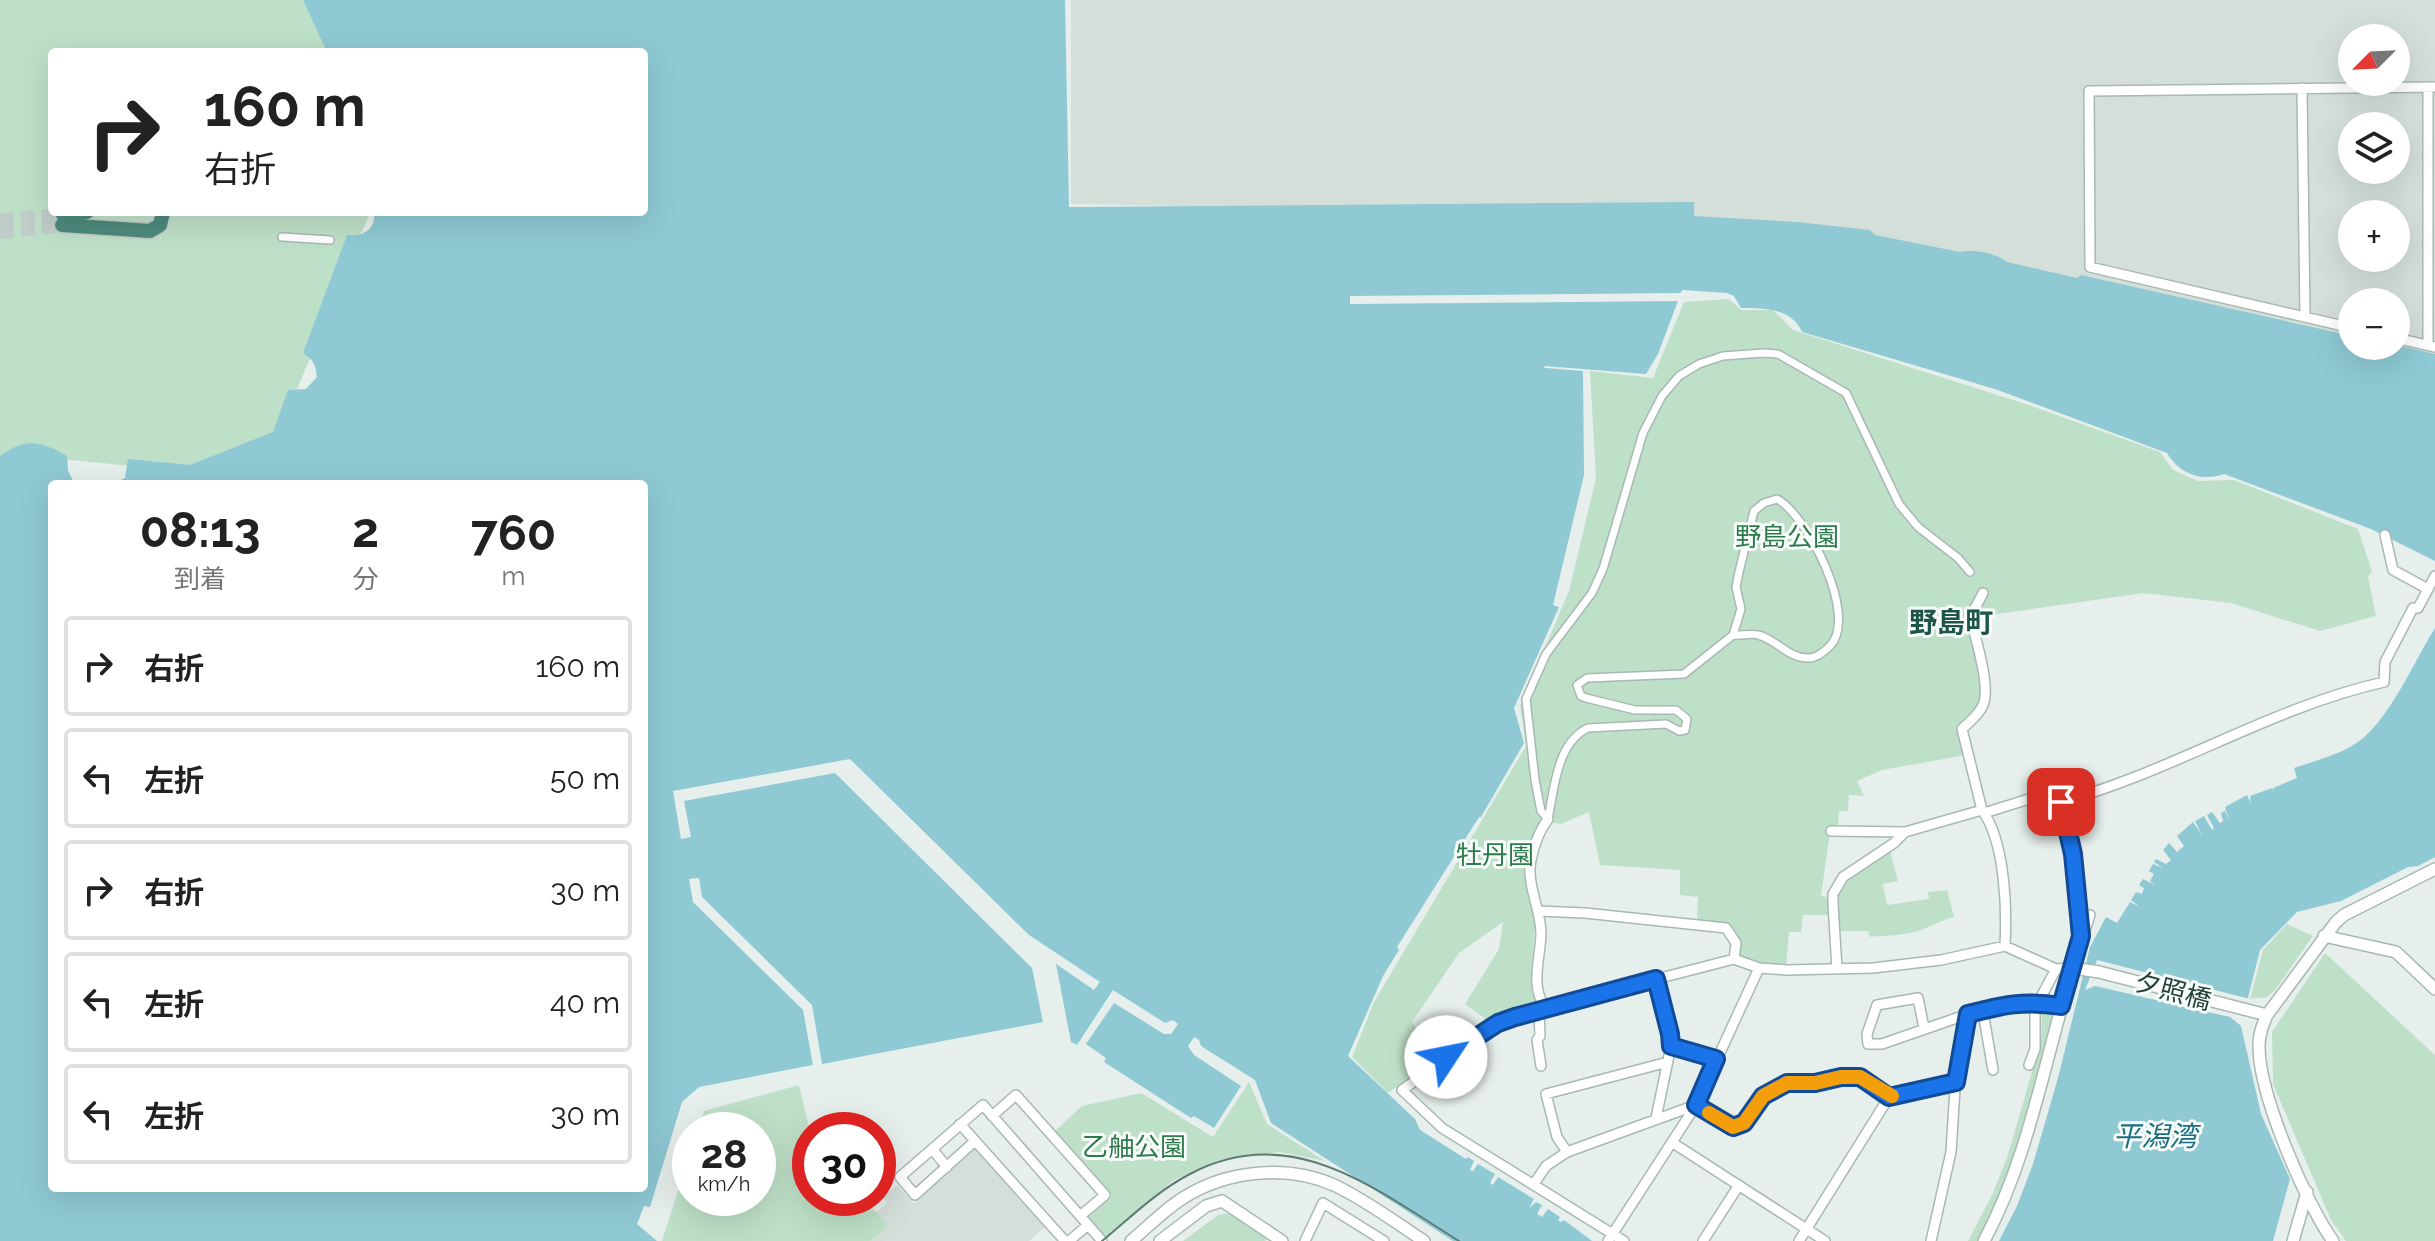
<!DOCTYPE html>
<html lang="ja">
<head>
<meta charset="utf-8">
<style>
  :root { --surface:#fff; --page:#f2f2f2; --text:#222; --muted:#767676; --line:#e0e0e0 }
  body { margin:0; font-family:Raleway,"Noto Sans JP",sans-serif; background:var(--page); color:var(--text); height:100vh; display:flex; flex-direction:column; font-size:30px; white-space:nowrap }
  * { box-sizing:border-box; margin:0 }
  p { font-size:26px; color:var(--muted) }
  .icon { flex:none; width:44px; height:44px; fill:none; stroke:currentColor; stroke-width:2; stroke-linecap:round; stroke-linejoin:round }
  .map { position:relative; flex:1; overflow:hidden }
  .details { position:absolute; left:48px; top:480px; width:600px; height:712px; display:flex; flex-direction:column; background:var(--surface); border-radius:8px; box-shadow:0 8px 32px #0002 }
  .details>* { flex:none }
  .hud { position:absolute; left:48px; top:48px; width:600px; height:168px; border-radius:8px; box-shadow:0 8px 32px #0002; background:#fff; color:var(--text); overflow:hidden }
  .needle { width:52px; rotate:246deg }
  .buttons { position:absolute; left:2338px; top:24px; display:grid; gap:16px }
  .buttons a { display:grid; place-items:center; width:72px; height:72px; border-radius:50%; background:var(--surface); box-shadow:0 8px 32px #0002; font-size:40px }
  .speed { position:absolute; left:672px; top:1112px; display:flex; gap:16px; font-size:40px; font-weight:700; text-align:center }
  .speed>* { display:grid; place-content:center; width:104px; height:104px; border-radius:50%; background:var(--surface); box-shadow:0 8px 32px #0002; line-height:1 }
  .speed small { font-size:20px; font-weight:400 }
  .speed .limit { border:12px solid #d22; background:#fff; color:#111 }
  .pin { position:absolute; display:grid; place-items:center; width:68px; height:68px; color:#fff; margin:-34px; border-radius:16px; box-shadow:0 4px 12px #0006 }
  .me { position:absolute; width:88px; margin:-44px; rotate:56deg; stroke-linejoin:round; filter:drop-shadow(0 0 6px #0008) }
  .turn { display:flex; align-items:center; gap:28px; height:168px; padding:0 24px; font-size:36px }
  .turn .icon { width:104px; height:104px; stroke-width:2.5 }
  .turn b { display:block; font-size:56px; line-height:68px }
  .eta { display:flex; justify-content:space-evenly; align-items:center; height:136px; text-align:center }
  .eta b { font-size:48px; font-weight:700; line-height:56px }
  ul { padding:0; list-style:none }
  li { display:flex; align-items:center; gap:24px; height:100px; margin:0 16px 12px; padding:0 8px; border:4px solid var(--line); border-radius:8px }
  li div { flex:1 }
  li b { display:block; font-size:30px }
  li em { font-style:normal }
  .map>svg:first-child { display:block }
  .built { fill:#d4dfda; fill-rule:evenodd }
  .green { fill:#bfe0c8 }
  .water { fill:#8ec9d4 }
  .pier { fill:#e6efeb }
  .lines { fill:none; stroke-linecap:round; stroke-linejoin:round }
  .trunk-tunnel { stroke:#bfccc8; stroke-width:14; stroke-dasharray:14 7; stroke-linecap:butt }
  .pedestrian-casing { stroke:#a8b8b2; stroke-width:10 }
  .minor-casing { stroke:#a8b8b2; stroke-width:12 }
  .tertiary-casing { stroke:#a8b8b2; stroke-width:14 }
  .trunk-casing { stroke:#c2cac8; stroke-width:17 }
  .pedestrian { stroke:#fff; stroke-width:7 }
  .minor { stroke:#fff; stroke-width:9 }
  .tertiary { stroke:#fff; stroke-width:11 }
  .trunk { stroke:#4c8a7c; stroke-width:14 }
  .tram { stroke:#5f7d75; stroke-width:2 }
  .route-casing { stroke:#114b97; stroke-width:20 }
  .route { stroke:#1a73e8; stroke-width:14 }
  .slow { stroke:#f59e0b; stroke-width:14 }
  .labels { text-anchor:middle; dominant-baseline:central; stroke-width:6; stroke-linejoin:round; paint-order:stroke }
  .park-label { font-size:26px; fill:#2d7a4b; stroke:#f7fbf9 }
  .street-label { font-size:26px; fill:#24423a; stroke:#f7fbf9 }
  .neighbourhood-label { font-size:28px; font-weight:bold; fill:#1f5548; stroke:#f7fbf9 }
  .water-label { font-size:28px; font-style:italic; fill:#1c6f80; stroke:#f7fbf9 }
</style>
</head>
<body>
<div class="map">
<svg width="2435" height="1241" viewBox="0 0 2435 1241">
  <rect width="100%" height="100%" fill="#e6efeb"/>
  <!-- built -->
  <path class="built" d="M1071 0H2435V355L2396 346V302H2352V339L1695 216 1071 204ZM2352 38H2396V82H2352ZM2352 126H2396V170H2352ZM2352 214H2396V258H2352Z
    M978 1147 1047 1225 1029 1241H866L874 1214 887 1203 883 1197 897 1185 914 1204Z"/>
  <!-- green -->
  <path class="green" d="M0 0H313L335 52H52V212H370L277 438 190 472 32 456 0 489Z
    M1729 299 1741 310H1773L1793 330 2026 404 2160 452 2173 470 2198 481 2234 480 2358 529 2372 571 2368 577 2376 616 2320 631 2231 603 2143 593 1969 618 1982 701 1974 715 1960 727 1966 755 1882 770 1857 781 1864 796 1849 795 1848 811H1839L1838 830 1830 832 1821 896 1829 897 1830 915H1803L1801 932H1789L1786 966 1760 964 1739 955 1726 925 1697 922 1698 897 1680 895V870L1600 865 1589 812 1561 824 1540 821 1524 870 1535 923 1531 976 1536 1005 1491 1023 1465 1004 1499 949 1503 922 1459 953 1412 1022 1434 1061 1388 1093 1352 1057 1374 1002 1526 746 1520 706 1569 591 1596 478 1590 371 1653 378 1684 302Z
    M1890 851 1898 881 1883 884 1887 905 1929 899 1928 892 1947 890 1954 917C1942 920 1934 925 1923 929 1908 936 1886 935 1870 937L1868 931H1839L1835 900 1843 881Z
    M2287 924 2313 936 2275 990 2267 997 2250 999 2263 950Z
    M2325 953 2435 1055V1241H2346L2331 1220 2273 1084 2272 1032Z
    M2042 1009 2055 1012C2033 1094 2017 1165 1978 1241H1968L1992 1195 2007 1158 2041 1041Z
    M1249 1082 1267 1124 1325 1161 1280 1152 1219 1160 1174 1180 1105 1238 1086 1216 1110 1194 1054 1132 1082 1106 1141 1093 1213 1137Z
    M799 1085 810 1131V1198H863L888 1226 870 1241H662L690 1154V1198H758V1130H698L704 1111Z
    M1231 1213 1268 1238 1265 1241H1183L1218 1215Z"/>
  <!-- water -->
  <path class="water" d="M303 0H1065L1069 207 1694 202V216L1797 222 1870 230 1875 235 1960 252C1973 249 1996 253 2007 262L2077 278 2081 275 2352 336V346L2396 345 2435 354V561L2371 529 2224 474C2202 482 2179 474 2167 453L1995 389 1802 332C1792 308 1764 308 1741 308L1734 296 1727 293 1683 290 1680 293 1350 296V304L1678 301 1658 354 1646 374 1544 366 1545 368 1583 371 1584 475 1553 605 1559 607 1514 708 1524 743 1481 817H1479L1397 947 1399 950 1383 976 1348 1056 1415 1119 1420 1130 1466 1159 1468 1157 1474 1161 1470 1170 1473 1171 1478 1164 1495 1174 1490 1183 1493 1185 1498 1177 1534 1199 1529 1208 1536 1202 1542 1205 1537 1214 1542 1217 1548 1209 1560 1217 1558 1220 1561 1222 1564 1220 1592 1241H1453L1271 1123 1255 1080 1201 1046 1199 1040 1194 1037 1188 1046 1194 1055 1241 1086 1214 1128 1194 1116 1191 1118 1104 1062 1106 1058 1086 1044 1114 1003 1164 1034H1171L1178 1024 1173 1020 1165 1023 1113 990 1077 1045 1071 1042 1056 964 1094 990 1100 982 1029 935 850 759 673 791 681 839 691 837 684 801 835 773 1032 968 1043 1022 822 1064 812 1005 702 897 699 878 689 879 693 902 803 1010 813 1065 699 1087 682 1102 650 1207 644 1206 637 1224 657 1241H0V456C26 437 41 441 67 456L68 471 75 484H52V1188H644V484H112L125 478 128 459 190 465 273 432 288 390 306 389 317 377C316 365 313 359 303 353L347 235C363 237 376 230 374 212H644V52H327Z
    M2435 628V857L2418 866 2408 867 2341 901 2297 912 2260 950 2241 1026 2261 1114 2290 1179 2273 1241H1999L2017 1206 2033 1164 2058 1078 2090 947 2106 917 2117 923 2130 902 2140 907 2131 900 2136 892 2142 894 2144 888 2139 885 2143 879 2155 885 2150 881 2154 874 2149 871 2153 864 2163 868 2154 862 2156 859 2166 864 2171 860 2163 850 2169 843 2177 852 2184 846 2177 836 2193 822 2202 835 2195 821 2204 816 2212 830 2214 828 2207 815 2212 812 2220 823 2223 821 2221 813 2225 811 2229 820 2225 807 2247 795 2251 803 2250 796 2272 788 2274 792 2273 788 2297 778 2294 768C2317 760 2344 754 2363 738 2391 715 2415 660 2435 628Z"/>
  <!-- pier -->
  <path class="pier" d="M2097 960 2250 999 2245 1029 2230 1017 2095 986 2085 990Z"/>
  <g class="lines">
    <!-- trunk-tunnel -->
    <path class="trunk-tunnel" d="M0 220 63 215
      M0 232 62 225"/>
    <defs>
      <path id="pedestrian" d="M282 237 330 240
        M1548 819C1554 789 1557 742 1588 728L1666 724 1679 731 1685 730 1687 719 1676 710H1635L1586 698 1581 696 1577 685 1587 678 1684 674 1733 635 1741 609 1736 587 1739 572 1754 511 1764 503 1777 499C1807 515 1859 616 1830 646 1824 652 1817 658 1809 658 1789 659 1776 639 1758 635 1751 633 1741 636 1733 635
        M1548 819 1541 811 1535 780 1526 699 1546 654 1592 593 1603 569 1643 433 1662 396 1679 376 1699 364 1723 356 1763 353 1778 354 1846 393 1899 504 1918 527 1958 558 1970 572"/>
      <path id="minor" d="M2428 87V345
        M2302 88 2305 317
        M2352 328 2090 267 2089 91 2435 87
        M2396 338 2435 347
        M2385 535 2393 570 2428 589
        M1983 593 1972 614V622C1976 642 1991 687 1983 705 1979 715 1969 722 1962 729L1982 810C2005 841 2007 908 2005 946
        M1984 813 2042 795H2053L2061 802
        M1831 831 1905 832 1982 810
        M1538 911 1585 913 1726 928 1736 943 1734 959
        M2081 933 2073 854 2061 802C2172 772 2272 707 2384 682L2385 662 2413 608H2418L2435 576
        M1837 969 1833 904V894L1843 877 1894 843 1905 832
        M1656 979 1670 1034 1671 1046 1656 1118
        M1545 1008C1530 985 1540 960 1541 934 1541 909 1526 885 1531 860 1534 845 1539 831 1548 819
        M1539 1010 1540 1036 1537 1040 1541 1066
        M1983 1012 1993 1070
        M1924 1028 1918 998 1877 1005 1867 1034 1868 1044H1882L1968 1014 2012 1003 2038 1002 2061 1006
        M1671 1046 1716 1059
        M2029 1065 2035 1049V1008L2056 969
        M992 1116 1016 1095 1105 1195 1080 1216
        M960 1124 1065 1241
        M975 1141 915 1195 900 1177 983 1105 1102 1241
        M1673 1143 1825 1241
        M932 1149 947 1167
        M1567 1152 1557 1137 1546 1094 1668 1062
        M1534 1184 1546 1166 1567 1152 1696 1105 1733 1127 1744 1123 1763 1096 1787 1083H1815L1841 1077H1860L1889 1097 1956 1082
        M1069 1241 1088 1225
        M1305 1241 1323 1203 1384 1241
        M1608 1241 1696 1105 1759 968
        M1624 1241 1442 1128 1402 1090 1498 1023 1564 1003 1734 959 1759 968 1787 970 1873 968 1941 960 2005 946 2056 969 2073 968 2090 915
        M1703 1241 1739 1185
        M1799 1241 1889 1097
        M1931 1241 1951 1152 1956 1072 1968 1014"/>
      <path id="tertiary" d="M2324 936 2396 952 2435 989
        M1131 1241C1148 1227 1164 1210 1183 1198 1227 1170 1288 1164 1336 1186 1367 1201 1395 1222 1424 1241
        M1160 1241 1206 1206 1222 1201 1282 1241
        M1984 1241C2030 1155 2044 1060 2073 968L2099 972 2267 1015
        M2293 1241 2307 1192
        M2333 1241C2305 1202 2258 1092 2259 1045 2259 1034 2262 1026 2267 1015L2336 922 2344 915 2435 869"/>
      <path id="trunk" d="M63 215 87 212
        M62 225 150 231 160 225 163 212"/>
    </defs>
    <!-- pedestrian casing -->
    <use href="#pedestrian" class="pedestrian-casing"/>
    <!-- minor casing -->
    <use href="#minor" class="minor-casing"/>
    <!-- tertiary casing -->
    <use href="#tertiary" class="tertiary-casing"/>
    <!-- trunk casing -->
    <use href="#trunk" class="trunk-casing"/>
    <!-- pedestrian -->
    <use href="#pedestrian" class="pedestrian"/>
    <!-- minor -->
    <use href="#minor" class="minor"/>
    <!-- tertiary -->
    <use href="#tertiary" class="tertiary"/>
    <!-- trunk -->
    <use href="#trunk" class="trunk"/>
    <!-- tram -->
    <path class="tram" d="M1102 1241C1130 1218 1157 1191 1190 1174 1291 1120 1375 1189 1459 1241"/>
  </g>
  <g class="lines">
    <defs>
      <path id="route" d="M1446 1057 1498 1023 1515 1017 1656 979 1670 1034 1671 1046 1716 1059 1696 1105 1733 1127 1744 1123 1763 1096 1787 1083H1815L1841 1077H1860L1889 1097 1956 1082 1968 1014C2003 1005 2024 1000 2061 1006L2081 936 2073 854 2061 802"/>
    </defs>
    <!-- route casing -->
    <use href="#route" class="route-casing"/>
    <!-- route -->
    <use href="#route" class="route"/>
    <!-- slow -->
    <path class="slow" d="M1709 1113 1733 1127 1744 1123 1763 1096 1787 1083H1815L1841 1077H1860L1892 1096"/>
  </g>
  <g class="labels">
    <!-- park labels -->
    <g class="park-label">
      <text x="1787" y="537">野島公園</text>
      <text x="1495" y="855">牡丹園</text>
      <text x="1134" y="1147">乙舳公園</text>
    </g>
    <!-- street labels -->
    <g class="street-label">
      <text transform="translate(2173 991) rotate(15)">夕照橋</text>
    </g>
    <!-- neighbourhood labels -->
    <g class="neighbourhood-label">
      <text x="1951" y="622">野島町</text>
    </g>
    <!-- water labels -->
    <g class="water-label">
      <text x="2155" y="1136">平潟湾</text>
    </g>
  </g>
</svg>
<div class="buttons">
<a><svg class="needle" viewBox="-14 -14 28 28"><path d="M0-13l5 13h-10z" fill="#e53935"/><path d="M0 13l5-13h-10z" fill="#767676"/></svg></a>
<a><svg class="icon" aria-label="layers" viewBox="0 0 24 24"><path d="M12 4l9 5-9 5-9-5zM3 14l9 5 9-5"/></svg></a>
<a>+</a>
<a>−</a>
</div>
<div class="speed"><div>28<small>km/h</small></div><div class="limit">30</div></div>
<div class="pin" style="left:2061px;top:802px;background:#d93025"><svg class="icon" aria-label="arrive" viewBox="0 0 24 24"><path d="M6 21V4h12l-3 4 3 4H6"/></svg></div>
<svg class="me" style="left:1446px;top:1057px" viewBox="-20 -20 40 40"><circle r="19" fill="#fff"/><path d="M0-13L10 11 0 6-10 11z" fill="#1a73e8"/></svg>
<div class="hud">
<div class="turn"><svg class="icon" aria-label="right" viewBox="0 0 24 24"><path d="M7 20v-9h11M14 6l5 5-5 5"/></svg><div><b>160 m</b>右折</div></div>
</div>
<section class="details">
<div class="eta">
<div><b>08:13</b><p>到着</p></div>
<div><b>2</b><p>分</p></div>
<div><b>760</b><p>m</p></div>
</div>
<ul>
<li><svg class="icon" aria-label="right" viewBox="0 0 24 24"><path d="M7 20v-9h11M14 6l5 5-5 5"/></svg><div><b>右折</b></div><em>160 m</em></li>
<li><svg class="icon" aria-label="left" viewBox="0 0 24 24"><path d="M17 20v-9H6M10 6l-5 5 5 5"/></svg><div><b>左折</b></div><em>50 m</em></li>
<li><svg class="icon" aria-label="right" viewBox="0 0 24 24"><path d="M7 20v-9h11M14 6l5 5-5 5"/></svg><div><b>右折</b></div><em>30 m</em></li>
<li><svg class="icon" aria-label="left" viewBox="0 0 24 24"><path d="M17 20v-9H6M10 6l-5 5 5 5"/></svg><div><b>左折</b></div><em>40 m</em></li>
<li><svg class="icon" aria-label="left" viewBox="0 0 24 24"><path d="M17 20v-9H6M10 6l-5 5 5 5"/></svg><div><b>左折</b></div><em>30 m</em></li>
</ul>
</section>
</div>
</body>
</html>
